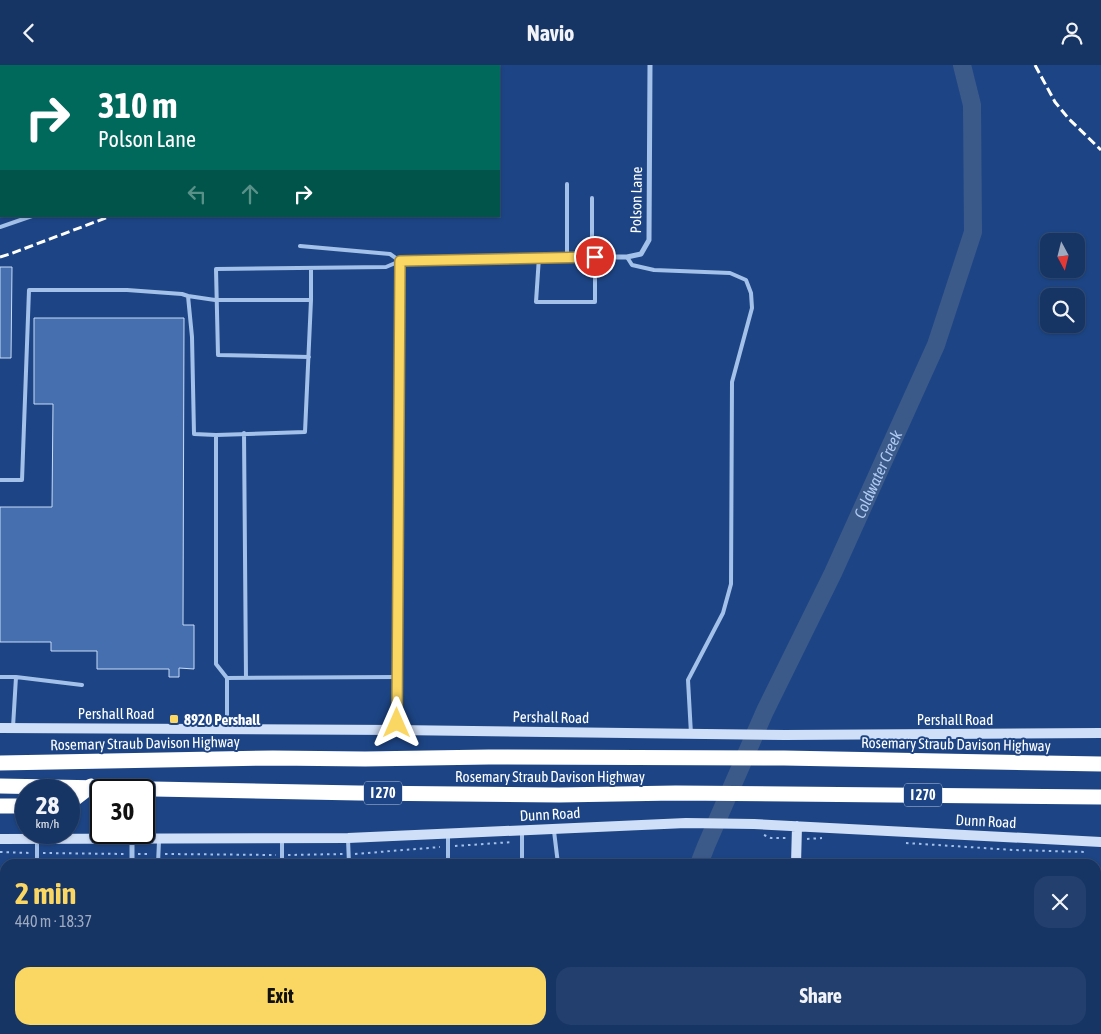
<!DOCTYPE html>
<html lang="en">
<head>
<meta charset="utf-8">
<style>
  :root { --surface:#163464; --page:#233f6d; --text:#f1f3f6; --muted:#9eaabf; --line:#354f78; --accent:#fad663 }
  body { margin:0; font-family:"Asap Condensed",sans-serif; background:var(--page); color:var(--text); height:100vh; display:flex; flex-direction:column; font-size:19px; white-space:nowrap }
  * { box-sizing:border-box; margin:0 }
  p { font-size:16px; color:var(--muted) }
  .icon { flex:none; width:28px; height:28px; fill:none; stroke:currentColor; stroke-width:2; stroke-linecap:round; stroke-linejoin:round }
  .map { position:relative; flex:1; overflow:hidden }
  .sheet { position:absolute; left:0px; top:794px; width:1101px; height:176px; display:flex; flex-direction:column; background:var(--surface); border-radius:15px 15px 0 0; box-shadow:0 1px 4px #0004,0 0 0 1px var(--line) }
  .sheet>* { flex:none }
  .hud { position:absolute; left:0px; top:0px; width:500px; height:152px; box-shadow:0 1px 4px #0004,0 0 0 1px var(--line); background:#00695c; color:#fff; overflow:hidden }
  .needle { width:32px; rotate:173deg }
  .buttons { position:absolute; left:1040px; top:168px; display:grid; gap:10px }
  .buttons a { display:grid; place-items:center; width:45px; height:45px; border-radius:10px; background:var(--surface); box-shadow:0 1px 4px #0004,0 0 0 1px var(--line); font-size:25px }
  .speed { position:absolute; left:15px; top:714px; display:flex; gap:10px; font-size:25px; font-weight:700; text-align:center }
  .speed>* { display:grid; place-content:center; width:65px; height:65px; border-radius:50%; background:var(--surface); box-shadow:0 1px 4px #0004,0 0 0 1px var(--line); line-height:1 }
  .speed small { font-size:12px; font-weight:400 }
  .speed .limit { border:2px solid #111; border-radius:8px; background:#fff; color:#111 }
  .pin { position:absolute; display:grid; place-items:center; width:42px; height:42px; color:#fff; margin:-21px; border:2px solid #fff; border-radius:50%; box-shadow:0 1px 5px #0007 }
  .me { position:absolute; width:55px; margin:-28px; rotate:0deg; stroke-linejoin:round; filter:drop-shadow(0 0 4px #0008) }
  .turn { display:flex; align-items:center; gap:18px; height:105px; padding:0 15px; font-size:22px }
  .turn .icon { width:65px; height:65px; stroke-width:2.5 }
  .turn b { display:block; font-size:35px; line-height:42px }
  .lanes { display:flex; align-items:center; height:48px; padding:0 15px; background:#0003; justify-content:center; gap:25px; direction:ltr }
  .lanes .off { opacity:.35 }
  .round { display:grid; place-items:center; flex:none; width:52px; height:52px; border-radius:15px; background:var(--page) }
  .head { display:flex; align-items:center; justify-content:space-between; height:85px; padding:0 15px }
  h1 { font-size:30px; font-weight:700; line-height:38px; color:var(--accent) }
  .primary-button { display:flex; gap:10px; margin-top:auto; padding:10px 15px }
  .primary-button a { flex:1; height:58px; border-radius:15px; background:var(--accent); color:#111; font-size:20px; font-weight:700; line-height:58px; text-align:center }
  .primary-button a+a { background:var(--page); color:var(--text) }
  header { display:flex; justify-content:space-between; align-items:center; height:65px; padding:0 15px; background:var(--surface); font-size:22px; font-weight:700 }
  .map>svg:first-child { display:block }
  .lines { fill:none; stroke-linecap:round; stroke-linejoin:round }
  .river { stroke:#3c5a89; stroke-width:18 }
  .building { fill:#456fae; stroke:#c9dcf8 }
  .path { stroke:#a4c1ea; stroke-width:2; stroke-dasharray:2.5 4; stroke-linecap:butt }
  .lane { stroke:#a4c1ea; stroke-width:4 }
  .street { stroke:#a4c1ea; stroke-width:5 }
  .secondary { stroke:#d0dff8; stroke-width:10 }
  .highway { stroke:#fff; stroke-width:15 }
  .rail { stroke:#fff; stroke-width:3; stroke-dasharray:9 4; stroke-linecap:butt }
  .route-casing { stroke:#a28b40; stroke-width:12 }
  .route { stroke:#fad663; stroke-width:9 }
  .poi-dot { fill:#fad663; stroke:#1d4585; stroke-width:2 }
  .labels { text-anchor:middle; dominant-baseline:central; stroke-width:4; stroke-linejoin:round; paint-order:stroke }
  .shield { fill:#1d4585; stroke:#bbc7da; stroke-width:1 }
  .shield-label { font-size:14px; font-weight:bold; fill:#fff }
  .street-label { font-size:15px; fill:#fff; stroke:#1d4585 }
  .poi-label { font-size:15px; font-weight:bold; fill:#fff; stroke:#1d4585; text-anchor:start }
  .water-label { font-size:16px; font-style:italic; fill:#b0cbf2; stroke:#1d4585 }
</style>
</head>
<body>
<header><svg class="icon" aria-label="back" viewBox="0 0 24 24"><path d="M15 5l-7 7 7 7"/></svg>Navio<svg class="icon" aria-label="person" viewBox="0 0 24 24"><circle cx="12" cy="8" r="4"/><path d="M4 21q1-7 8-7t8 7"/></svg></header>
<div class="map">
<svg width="1101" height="969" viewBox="0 0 1101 969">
  <rect width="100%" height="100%" fill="#1d4585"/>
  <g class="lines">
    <!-- river -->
    <g class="river">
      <path id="s1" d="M699 799 706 781 765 646 833 508 936 280 973 167 972 40 962 0"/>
      <path d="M621 969 623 965"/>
    </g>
  </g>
  <!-- building -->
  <path class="building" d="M0 202H12L11 293H0Z
    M34 253H184L183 560H194V604L179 603V612H169V604H97V586H51V577H0V442H52L53 339H34Z"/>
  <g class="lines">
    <!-- path -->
    <path class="path" d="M764 770 771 773H787
      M807 774 822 773
      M906 778 1014 785 1086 787
      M455 781 513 777
      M0 787 31 788
      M43 788 126 789
      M138 789H151
      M165 789 276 790
      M355 789 440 782
      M288 790 343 789"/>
    <!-- lane -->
    <path class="lane" d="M316 1 317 0
      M0 27H1
      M592 133V192
      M0 162 32 151
      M300 181 390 189 400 196
      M539 192 536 237H595V192
      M567 192V119
      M627 192 632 200 654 205 730 208 746 215 751 228 752 243 732 317 731 519 723 548 688 615 691 669
      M188 231 215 235H311L305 367 216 370
      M311 235V203
      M309 292 218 290 216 204 386 202 400 196
      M244 368 246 612
      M0 415H22L29 225H127L182 229 188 231 192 272 194 369 216 370V599L227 613V664
      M0 612H16L13 662
      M16 612 82 620
      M227 613 397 612
      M554 766 558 799
      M448 770V799
      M282 774V799
      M348 774 349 799
      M37 799V774
      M79 799H96
      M158 799 159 776
      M522 799V767
      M1096 866 1101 863
      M756 965 763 969H770L772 965
      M854 965 861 969"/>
    <!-- street -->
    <path class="street" d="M397 665 400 196 539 192H627L641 189 649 175 650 0
      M132 799V774
      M129 969V965
      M1031 969 1033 965"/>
    <!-- secondary -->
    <path class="secondary" d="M0 663 397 665 785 670 1101 668
      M0 774 348 773 686 758 754 759 1101 777
      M796 799 797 761
      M910 965 917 969"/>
    <!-- highway -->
    <path class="highway" d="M0 698 273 693 365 694 489 692 784 693 1101 699
      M0 721 358 728 559 730 676 728 1101 732
      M69 738 91 721
      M0 741H26"/>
    <!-- rail -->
    <path class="rail" d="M1035 0 1055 37 1069 54 1101 85
      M372 1 373 0
      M0 192 10 189 111 151"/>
  </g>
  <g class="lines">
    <defs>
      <path id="route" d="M397 658 400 196 595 192"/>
    </defs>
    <!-- route casing -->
    <use href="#route" class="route-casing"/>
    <!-- route -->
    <use href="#route" class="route"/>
  </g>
  <!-- markers -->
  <rect class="poi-dot" x="169" y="649" width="10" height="10" rx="2.5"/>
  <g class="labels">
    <!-- shield labels -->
    <g class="shield">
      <rect x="364" y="716.5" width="38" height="23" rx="4"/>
      <rect x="904" y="718.5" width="38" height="23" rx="4"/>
    </g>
    <g class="shield-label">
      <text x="383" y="728">I 270</text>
      <text x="923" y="730">I 270</text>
    </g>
    <!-- street labels -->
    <g class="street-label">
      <text transform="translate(636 135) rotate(-89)">Polson Lane</text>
      <text x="116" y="648">Pershall Road</text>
      <text transform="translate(551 652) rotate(1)">Pershall Road</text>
      <text x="955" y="654">Pershall Road</text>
      <text transform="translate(145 678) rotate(-1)">Rosemary Straub Davison Highway</text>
      <text transform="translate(956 679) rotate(1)">Rosemary Straub Davison Highway</text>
      <text x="550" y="711">Rosemary Straub Davison Highway</text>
      <text transform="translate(550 749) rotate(-3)">Dunn Road</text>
      <text transform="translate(986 756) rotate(3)">Dunn Road</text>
    </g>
    <!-- poi labels -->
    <g class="poi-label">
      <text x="184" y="654">8920 Pershall</text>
    </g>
    <!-- water labels -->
    <g class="water-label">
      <text stroke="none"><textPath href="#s1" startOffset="429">Coldwater Creek</textPath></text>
    </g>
  </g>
</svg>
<div class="buttons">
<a><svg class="needle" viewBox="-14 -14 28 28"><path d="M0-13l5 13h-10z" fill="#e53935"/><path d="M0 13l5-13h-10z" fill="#9eaabf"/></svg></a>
<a><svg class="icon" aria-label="search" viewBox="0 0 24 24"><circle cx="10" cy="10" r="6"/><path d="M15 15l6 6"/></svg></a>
</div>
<div class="speed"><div>28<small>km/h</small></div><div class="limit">30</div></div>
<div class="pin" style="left:595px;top:192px;background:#d93025"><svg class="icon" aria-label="arrive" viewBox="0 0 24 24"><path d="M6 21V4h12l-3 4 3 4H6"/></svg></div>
<svg class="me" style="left:397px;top:658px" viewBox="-20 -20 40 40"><path d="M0-17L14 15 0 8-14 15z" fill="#fad663" stroke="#fff" stroke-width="4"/></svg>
<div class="hud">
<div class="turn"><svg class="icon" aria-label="right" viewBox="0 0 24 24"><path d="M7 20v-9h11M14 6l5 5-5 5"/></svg><div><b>310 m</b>Polson Lane</div></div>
<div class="lanes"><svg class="icon off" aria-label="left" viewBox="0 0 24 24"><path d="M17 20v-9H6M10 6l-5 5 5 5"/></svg><svg class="icon off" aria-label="ahead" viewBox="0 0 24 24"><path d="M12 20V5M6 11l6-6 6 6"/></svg><svg class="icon" aria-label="right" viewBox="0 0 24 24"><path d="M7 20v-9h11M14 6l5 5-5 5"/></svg></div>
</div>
<section class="sheet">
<div class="head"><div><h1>2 min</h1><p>440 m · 18:37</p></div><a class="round"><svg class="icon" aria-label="close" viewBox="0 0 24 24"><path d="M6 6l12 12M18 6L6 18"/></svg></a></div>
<div class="primary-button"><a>Exit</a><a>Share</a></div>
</section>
</div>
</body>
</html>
